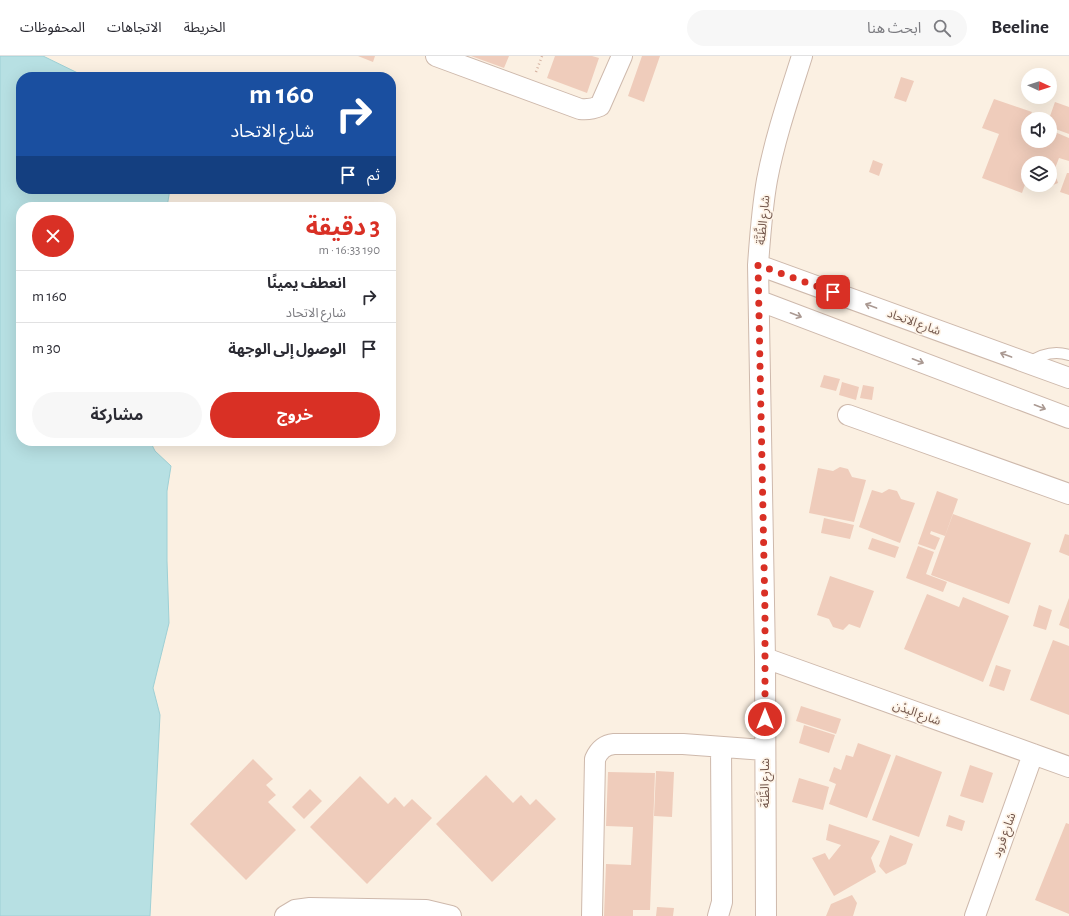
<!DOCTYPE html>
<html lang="ar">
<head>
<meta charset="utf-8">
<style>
  :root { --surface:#fff; --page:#f7f7f7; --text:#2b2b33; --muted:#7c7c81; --line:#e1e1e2; --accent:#d93025 }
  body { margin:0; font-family:"Alegreya Sans","Noto Sans Arabic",sans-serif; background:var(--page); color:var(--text); direction:rtl; height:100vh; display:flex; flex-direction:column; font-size:15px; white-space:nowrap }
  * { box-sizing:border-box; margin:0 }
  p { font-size:13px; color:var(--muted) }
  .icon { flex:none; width:22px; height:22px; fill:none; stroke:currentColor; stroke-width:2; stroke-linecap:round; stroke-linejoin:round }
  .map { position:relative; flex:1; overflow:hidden; direction:ltr }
  .side { position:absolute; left:16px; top:146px; width:380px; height:244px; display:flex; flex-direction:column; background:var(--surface); border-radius:16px; box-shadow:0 4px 16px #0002; direction:rtl }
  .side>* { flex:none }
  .banner { position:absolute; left:16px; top:16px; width:380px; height:122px; border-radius:16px; box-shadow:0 4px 16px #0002; direction:rtl; background:#1a4fa0; color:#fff; overflow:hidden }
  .needle { width:26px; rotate:93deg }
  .tools { position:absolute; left:1021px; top:12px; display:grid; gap:8px }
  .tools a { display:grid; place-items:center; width:36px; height:36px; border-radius:50%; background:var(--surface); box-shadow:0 4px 16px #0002; font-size:20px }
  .pin { position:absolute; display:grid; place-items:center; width:34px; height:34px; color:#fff; margin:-17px; border-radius:8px; box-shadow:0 2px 6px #0006 }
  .me { position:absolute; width:44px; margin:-22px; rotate:0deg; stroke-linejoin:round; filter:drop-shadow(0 0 3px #0008) }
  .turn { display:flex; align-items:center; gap:14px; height:84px; padding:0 16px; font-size:18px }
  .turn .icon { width:52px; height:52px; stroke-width:2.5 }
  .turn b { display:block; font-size:28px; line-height:34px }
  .then { display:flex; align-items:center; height:38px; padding:0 16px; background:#0003; gap:8px; font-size:15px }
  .round { display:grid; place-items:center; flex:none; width:42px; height:42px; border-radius:21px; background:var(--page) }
  .head { display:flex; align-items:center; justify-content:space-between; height:68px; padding:0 16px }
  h1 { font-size:24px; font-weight:700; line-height:30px; color:var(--accent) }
  .button { display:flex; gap:8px; margin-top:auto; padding:8px 16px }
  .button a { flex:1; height:46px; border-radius:24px; background:var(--accent); color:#fff; font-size:16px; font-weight:700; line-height:46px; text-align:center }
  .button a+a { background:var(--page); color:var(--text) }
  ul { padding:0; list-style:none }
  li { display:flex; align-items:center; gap:12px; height:52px; padding:0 16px; border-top:1px solid var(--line) }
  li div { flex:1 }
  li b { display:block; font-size:15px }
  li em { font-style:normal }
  header { display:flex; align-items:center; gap:24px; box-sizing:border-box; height:56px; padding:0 20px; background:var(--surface); border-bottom:1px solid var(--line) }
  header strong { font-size:19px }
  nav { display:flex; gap:22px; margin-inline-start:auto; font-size:14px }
  .search { width:280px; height:36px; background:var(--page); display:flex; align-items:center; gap:10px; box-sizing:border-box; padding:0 14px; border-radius:22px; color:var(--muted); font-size:15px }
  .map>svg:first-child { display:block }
  .water { fill:#b7e0e3; stroke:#9ed0d5 }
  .building { fill:#efccbb }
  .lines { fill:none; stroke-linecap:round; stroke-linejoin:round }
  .lane-casing { stroke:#ceb9ac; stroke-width:12 }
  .street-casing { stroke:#ceb9ac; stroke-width:22 }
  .path { stroke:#d4af9e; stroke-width:2.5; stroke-dasharray:1 3; stroke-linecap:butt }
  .lane { stroke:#fff; stroke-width:10 }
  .street { stroke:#fff; stroke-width:20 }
  .oneway { stroke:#aa9992 }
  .route { stroke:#d93025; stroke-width:7; stroke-dasharray:0 12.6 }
  .labels { text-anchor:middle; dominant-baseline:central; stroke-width:3.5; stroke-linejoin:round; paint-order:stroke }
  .street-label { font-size:12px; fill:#71554a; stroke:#fef4e8 }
</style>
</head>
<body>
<header>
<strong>Beeline</strong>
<div class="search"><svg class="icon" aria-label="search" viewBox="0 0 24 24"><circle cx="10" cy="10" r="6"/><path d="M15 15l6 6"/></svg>ابحث هنا</div>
<nav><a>الخريطة</a><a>الاتجاهات</a><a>المحفوظات</a></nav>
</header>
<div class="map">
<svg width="1069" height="860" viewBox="0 0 1069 860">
  <rect width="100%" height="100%" fill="#fbf0e2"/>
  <!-- water -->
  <path class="water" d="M0 0H43L86 21H21V133H170L167 151H21V385H150L155 395 171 410 167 435V505L169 567 153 632 160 659 150 860H0Z"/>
  <!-- building -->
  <path class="building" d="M358 0H375L373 6Z
    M471 0H509L504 12Z
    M555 0H592L599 2 587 37 547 22Z
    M642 0H660L644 46 628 40Z
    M901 21 914 25 906 46 894 42Z
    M994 43 1032 56 1028 63V85H1050V74L1069 82V105L1059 102 1054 115 1058 127 1046 132 1045 129H1050V107H1028V120L1022 137 982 122 999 78 982 72Z
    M1055 46 1069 51V78L1050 71V63H1049Z
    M873 104 883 108 879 120 869 116Z
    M1067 117H1069V139L1060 136Z
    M824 319 840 323 836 335 820 331Z
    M842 326 859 331 856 344 839 339Z
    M863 329 874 331 872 344 860 342Z
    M840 411 848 413 852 421 866 424 854 466 809 457 818 412 833 415Z
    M889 433 897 435 901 443 915 447 900 487 859 471 872 434 882 437Z
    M937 435 958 443 945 480 931 475 930 478 940 482 935 494 918 488Z
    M953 458 1031 487 1009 548 931 519Z
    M824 462 854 469 850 483 821 477Z
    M1065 478 1069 479V500L1059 496Z
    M872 482 899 491 895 502 868 493Z
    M918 490 934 496 926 518 947 526 943 536 906 522Z
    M830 520 874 535 860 572 849 568 843 574 833 571 829 563 817 559Z
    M927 538 959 551 963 541 1009 560 983 626 904 593Z
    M1069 542V573L1059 569Z
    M1039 549 1052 554 1046 574 1033 570Z
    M1053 584 1069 590V659L1030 644Z
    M996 609 1011 614 1004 635 989 630Z
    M801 650 841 663 836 678 796 665Z
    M804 669 835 679 829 697 799 687Z
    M858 687 891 699 867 762 829 748 836 728 829 725 834 711 841 714 846 699 853 701Z
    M896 699 942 716 919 781 872 764Z
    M253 703 273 723 266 729 276 739 268 746 296 774 246 824 190 768Z
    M970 709 993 717 983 747 960 740Z
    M656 715 674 716 672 761 654 760Z
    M608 716 655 717 650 854H633V860H604L606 808 631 809 633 771 606 770Z
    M486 719 513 747 521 739 530 749 536 743 556 763 492 826 436 768Z
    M360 720 388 748 395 741 404 751 412 743 432 762 367 828 310 771Z
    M799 722 829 731 823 754 792 746Z
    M310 733 322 745 304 763 292 751Z
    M949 759 965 765 962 775 946 770Z
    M1066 767 1069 768V858L1035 844Z
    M829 768 880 785 871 802 876 816 834 840 812 802 825 797 829 804 841 789 826 784Z
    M890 779 913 788 906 808 886 818 879 810Z
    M852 839 857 847 853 860H826L831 848Z
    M657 851 674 852 673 860H656Z"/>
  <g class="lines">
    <defs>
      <path id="lane" d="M1028 307C1041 298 1054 294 1069 299"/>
      <path id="street" d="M436 0 580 53C588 54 593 53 600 50L622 0
        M758 209 1069 322
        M760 245 1069 362
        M848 359 1069 438
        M765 602 1069 711
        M285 860 295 854 310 852 426 854 451 860
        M592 860 595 703C599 694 604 689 614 688H683L765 694
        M718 860 722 846 721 691
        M766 860 765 602 758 209C760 181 762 152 767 124 775 82 789 41 802 0
        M975 860 1033 698"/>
    </defs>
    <!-- lane casing -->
    <use href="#lane" class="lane-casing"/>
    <!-- street casing -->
    <use href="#street" class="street-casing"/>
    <!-- path -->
    <path class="path" d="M536 16 542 0"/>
    <!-- lane -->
    <use href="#lane" class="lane"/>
    <!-- street -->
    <use href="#street" class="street"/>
  </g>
  <!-- one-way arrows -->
  <defs><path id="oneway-shaft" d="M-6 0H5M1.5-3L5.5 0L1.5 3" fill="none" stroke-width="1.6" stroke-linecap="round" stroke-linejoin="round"/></defs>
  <g class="oneway">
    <use href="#oneway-shaft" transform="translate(871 250) rotate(-160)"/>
    <use href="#oneway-shaft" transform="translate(796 259) rotate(21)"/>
    <use href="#oneway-shaft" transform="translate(1006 299) rotate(-160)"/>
    <use href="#oneway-shaft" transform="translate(918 305) rotate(21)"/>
    <use href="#oneway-shaft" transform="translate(1040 351) rotate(21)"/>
  </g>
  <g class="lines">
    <!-- route -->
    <path class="route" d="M765 663V556L758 209 833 236"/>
  </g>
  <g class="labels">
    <!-- street labels -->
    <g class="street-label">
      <text transform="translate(763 164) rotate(-84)">شارع الظَّنَّة</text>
      <text transform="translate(914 266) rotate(20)">شارع الاتحاد</text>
      <text transform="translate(917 657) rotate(20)">شارع البِدْن</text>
      <text transform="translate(765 727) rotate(-90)">شارع الظَّنَّة</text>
      <text transform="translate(1004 779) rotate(-70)">شارع فرود</text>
    </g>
  </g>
</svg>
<div class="tools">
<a><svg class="needle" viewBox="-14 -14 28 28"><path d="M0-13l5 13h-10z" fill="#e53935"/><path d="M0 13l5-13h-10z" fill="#7c7c81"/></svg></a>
<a><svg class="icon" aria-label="sound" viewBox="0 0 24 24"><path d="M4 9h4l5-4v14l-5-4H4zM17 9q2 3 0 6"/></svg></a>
<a><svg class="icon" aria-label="layers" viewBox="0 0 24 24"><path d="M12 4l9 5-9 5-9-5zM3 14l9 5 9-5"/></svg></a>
</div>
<div class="pin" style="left:833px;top:236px;background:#d93025"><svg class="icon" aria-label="arrive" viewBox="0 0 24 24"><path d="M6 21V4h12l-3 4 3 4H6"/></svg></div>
<svg class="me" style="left:765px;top:663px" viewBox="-20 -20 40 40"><circle r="17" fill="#d93025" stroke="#fff" stroke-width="3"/><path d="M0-11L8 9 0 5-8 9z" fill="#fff"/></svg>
<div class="banner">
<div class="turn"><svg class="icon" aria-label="right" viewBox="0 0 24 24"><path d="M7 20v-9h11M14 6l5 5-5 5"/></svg><div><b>160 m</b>شارع الاتحاد</div></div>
<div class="then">ثم<svg class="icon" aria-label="arrive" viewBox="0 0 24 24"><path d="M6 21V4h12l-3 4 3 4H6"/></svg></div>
</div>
<section class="side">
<div class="head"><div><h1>3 دقيقة</h1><p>190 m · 16:33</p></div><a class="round" style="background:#d93025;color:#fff"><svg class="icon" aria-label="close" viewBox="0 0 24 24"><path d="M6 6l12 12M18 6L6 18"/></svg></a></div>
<ul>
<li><svg class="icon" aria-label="right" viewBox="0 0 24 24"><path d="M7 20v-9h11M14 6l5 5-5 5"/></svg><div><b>انعطف يمينًا</b><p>شارع الاتحاد</p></div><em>160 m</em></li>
<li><svg class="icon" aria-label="arrive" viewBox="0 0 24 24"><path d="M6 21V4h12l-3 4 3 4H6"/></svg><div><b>الوصول إلى الوجهة</b></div><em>30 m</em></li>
</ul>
<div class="button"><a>خروج</a><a>مشاركة</a></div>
</section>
</div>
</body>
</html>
